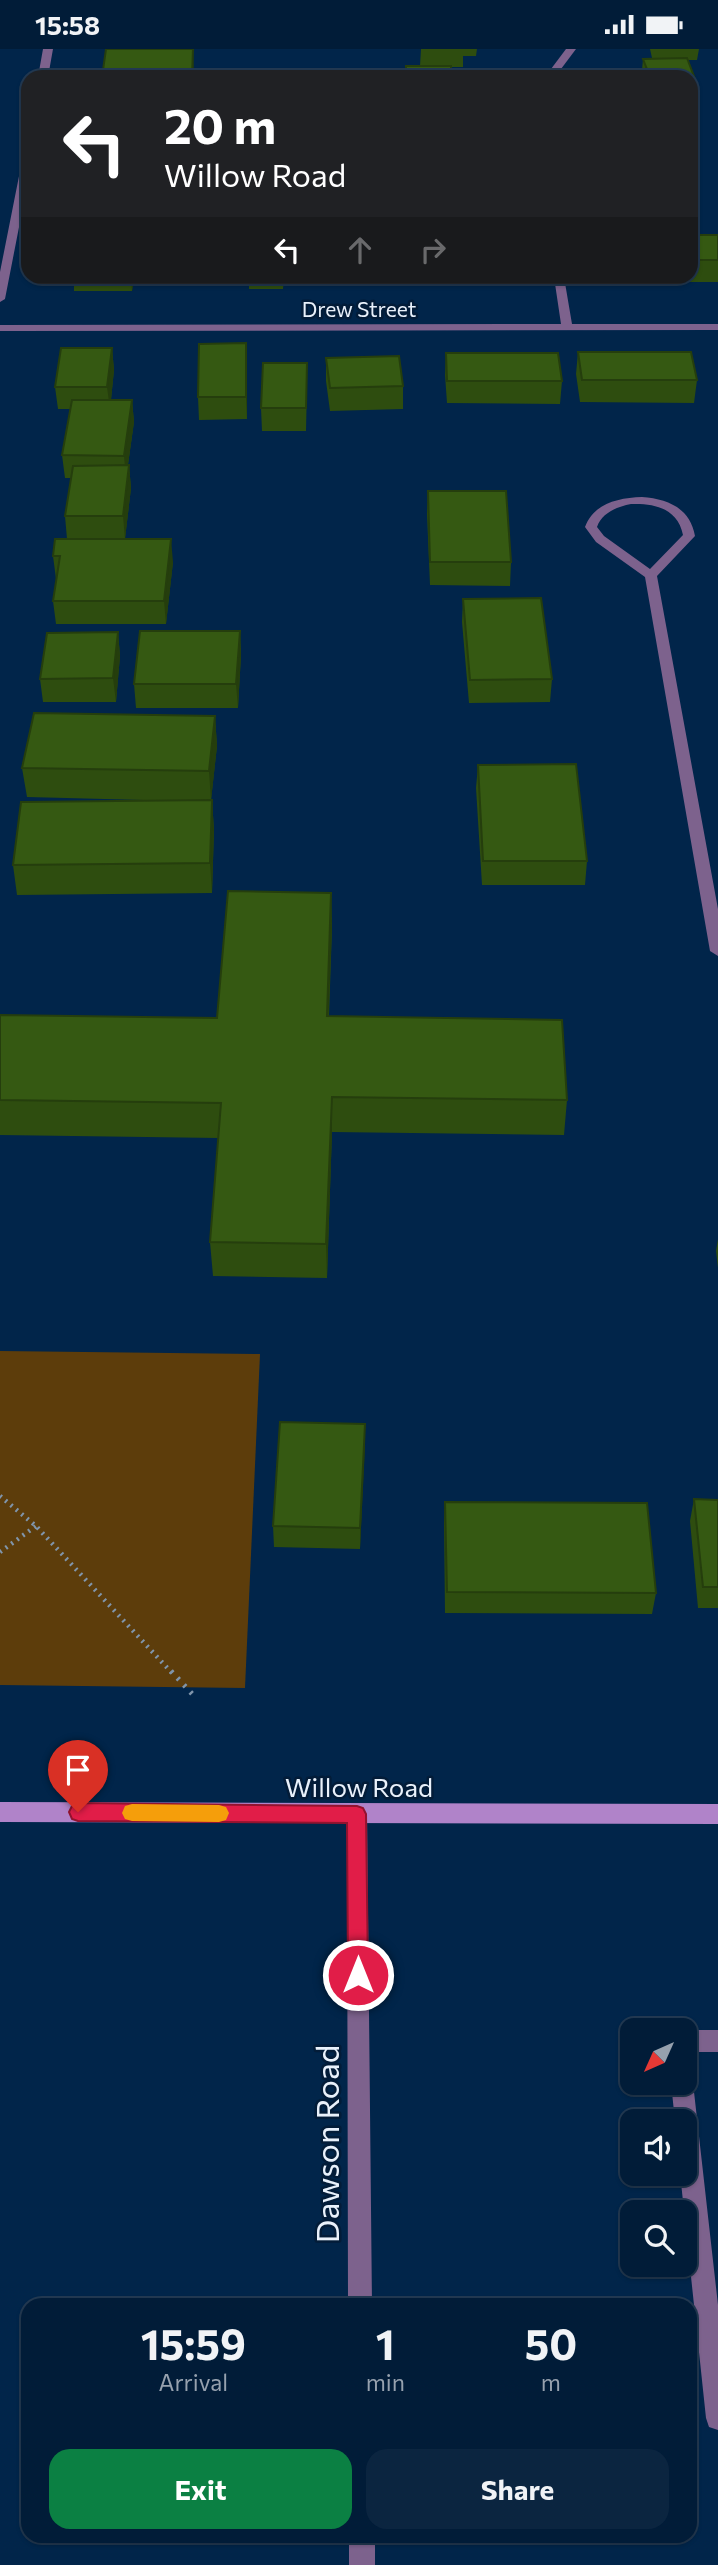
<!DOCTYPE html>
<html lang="en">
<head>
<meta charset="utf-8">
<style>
  :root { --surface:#011c38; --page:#0b2540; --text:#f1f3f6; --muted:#96a1ae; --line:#233a53; --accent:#0b8043 }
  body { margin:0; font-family:Commissioner,sans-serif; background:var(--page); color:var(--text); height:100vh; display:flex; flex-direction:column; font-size:26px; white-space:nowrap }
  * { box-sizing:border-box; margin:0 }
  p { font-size:23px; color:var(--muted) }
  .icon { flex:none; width:38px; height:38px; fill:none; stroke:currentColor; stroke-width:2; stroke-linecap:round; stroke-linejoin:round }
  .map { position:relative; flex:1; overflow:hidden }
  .panel { position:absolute; left:21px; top:2249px; width:676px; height:245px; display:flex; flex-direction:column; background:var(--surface); border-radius:21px; box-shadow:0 2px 5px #0004,0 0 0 2px var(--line) }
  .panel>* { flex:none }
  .top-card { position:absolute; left:21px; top:21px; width:677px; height:214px; border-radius:21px; box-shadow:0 2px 5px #0004,0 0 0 2px var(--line); background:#202124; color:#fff; overflow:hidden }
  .needle { width:46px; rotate:225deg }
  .buttons { position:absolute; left:620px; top:1969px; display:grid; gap:14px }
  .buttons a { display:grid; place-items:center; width:77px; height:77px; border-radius:14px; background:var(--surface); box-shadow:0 2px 5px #0004,0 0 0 2px var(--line); font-size:35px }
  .pin { position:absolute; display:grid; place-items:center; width:60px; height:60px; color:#fff; margin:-72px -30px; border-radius:50% 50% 50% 0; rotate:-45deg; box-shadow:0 0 7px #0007 }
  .pin .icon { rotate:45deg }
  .me { position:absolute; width:77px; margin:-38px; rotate:0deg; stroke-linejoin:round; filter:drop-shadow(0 0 5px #0008) }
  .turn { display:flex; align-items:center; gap:24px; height:147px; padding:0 28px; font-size:32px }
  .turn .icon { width:91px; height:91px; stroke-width:2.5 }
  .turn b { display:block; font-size:49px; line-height:60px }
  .lanes { display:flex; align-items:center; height:66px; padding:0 28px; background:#0003; justify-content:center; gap:35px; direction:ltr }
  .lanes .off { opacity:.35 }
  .eta { display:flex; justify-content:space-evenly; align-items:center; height:119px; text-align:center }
  .eta b { font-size:42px; font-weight:700; line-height:49px }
  .primary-button { display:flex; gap:14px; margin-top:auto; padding:14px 28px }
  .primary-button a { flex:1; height:80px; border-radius:21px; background:var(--accent); color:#fff; font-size:28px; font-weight:700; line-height:80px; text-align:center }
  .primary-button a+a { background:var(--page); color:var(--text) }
  .status { display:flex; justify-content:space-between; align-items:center; height:49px; padding:0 35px; background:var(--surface); direction:ltr }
  .status svg { height:19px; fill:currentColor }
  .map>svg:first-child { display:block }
  .green { fill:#5d3d0b }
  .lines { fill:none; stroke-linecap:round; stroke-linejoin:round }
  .path-far1 { stroke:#8095ab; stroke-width:4.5; stroke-dasharray:2 5; stroke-linecap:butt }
  .path { stroke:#8095ab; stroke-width:5; stroke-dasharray:2.5 7; stroke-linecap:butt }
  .lane { fill:#7d628d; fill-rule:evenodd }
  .street { fill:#7d628d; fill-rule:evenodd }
  .secondary { fill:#b083c9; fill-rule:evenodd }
  .wall { fill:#2e4d0f }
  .shaded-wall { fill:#253e0d }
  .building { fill:#355912; stroke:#253e0d; stroke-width:2 }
  .route { fill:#e11d48; stroke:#92132f; stroke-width:2 }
  .slow { fill:#f59e0b }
  .labels { text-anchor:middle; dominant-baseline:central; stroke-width:5; stroke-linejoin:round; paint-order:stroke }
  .far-street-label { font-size:21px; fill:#e9f1fb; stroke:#031c38 }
  .street-label { font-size:26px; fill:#e9f1fb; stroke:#031c38 }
  .near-street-label { font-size:32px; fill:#e9f1fb; stroke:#031c38 }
</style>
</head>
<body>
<div class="status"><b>15:58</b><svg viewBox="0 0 49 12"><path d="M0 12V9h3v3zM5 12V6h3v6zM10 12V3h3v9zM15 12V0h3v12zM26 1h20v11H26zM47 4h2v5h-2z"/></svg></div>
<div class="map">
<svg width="718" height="2516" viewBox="0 0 718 2516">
  <rect width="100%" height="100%" fill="#01254a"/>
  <!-- green -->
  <path class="green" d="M0 1302 260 1305 245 1639 0 1636Z"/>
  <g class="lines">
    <!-- path-far1 -->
    <path class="path-far1" d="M0 1447 36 1477 172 1624
      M0 1503 36 1477"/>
    <!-- path -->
    <path class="path" d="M171 1622 195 1648"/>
    <!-- lane -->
    <path class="lane" d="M684 1981H718V2003H684Z
      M684 2024 690 2026 693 2034 718 2256V2381L709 2378 706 2369 680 2124H684V2072H675L671 2034H684Z"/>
    <!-- street -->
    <path class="street" d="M43 0H53L48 28H38Z
      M566 0H576L555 28H545Z
      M28 104V132L5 250 0 253V223L23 107Z
      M554 228H564L572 275H718V281L0 282V276L561 275Z
      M642 448C668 450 690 459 695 487L657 527 718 860V907L710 902 645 528 596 493 585 478C594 454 618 449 642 448ZM631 455C655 454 678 460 683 486L650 520 604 487 597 478C602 464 616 458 631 455Z
      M357 1755 364 1758 367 1765 372 2256H348L347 1765 350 1758Z
      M349 2487H375V2516H349Z"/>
    <!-- secondary -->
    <path class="secondary" d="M0 1753 718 1755V1775L0 1773Z"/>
  </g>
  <!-- wall -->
  <path class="wall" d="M421 0H477L476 7H463V18H451V28H406V17H420Z
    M650 0H699L697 11H688L695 30 694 41H691V28H645L642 21 643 10 652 9Z
    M691 186H718V233H651L650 228H691Z
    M74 228H134L132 242H74Z
    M249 228H284L283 240H249Z
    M368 228H473V233H368Z
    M112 299 114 321 111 351H132L134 373 128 416H129L131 439 125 490 173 513 166 575H56L53 552 57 530H56L53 507 67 490 65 467 71 429H65L62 406 70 360H58L55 338Z
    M578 303 697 331 694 354 580 353 576 325Z
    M446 304 562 332 560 355 447 354 445 326Z
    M326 309 403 337V360L330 362 326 332Z
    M247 317V370L199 371 198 348Z
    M307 336 306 382H262L261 359Z
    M428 442 511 513 510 537 430 536 427 465Z
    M463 550 552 630 550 653 469 654 462 573Z
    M240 582 241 606 238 659H136L134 635Z
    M118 583 120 607 116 653H43L40 630Z
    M215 667 217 697 211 751H212L214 781 212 844 17 846 13 816 182 752 27 748 22 719Z
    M478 716 587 812 585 836H482L476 739Z
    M331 844 332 879 329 967 567 1051 564 1086 332 1083 327 1229 213 1227 210 1193 218 1089 0 1086V966L217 969Z
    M718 1190V1219L716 1202Z
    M365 1375 360 1500 274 1498 273 1477Z
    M694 1450 718 1451V1559H698L690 1472Z
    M445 1453 656 1544 652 1565 445 1564 444 1474Z"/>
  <!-- shaded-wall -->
  <path class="shaded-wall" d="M193 0 194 28H192Z
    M131 228H134L132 242 131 229Z
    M246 294 247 317V370L246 348Z
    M112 299 114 321 110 360 107 338Z
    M132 351 134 373 126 429 124 407Z
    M129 416 131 439 125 490 123 467Z
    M171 490 173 513 166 575 164 552Z
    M240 582 241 606 238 659 236 635Z
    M118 583 120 607 116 653 113 629Z
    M215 667 217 697 211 752 209 722Z
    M212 751 214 781 212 844 210 814Z
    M331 844 332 879 327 1002V967Z
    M332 1048V1083L327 1229 326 1195Z
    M365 1375V1397L360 1500V1479Z"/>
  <!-- building -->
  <path class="building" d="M106 0H193L192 28H102Z
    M687 9 695 30H691V28H650L643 10Z
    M406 17H451V28H406Z
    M691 186H718V211H691Z
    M74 228H131V229H73Z
    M246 294V348H198L199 295Z
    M61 299H112L107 338H55Z
    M578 303H691L697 331H582Z
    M446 304H558L562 332H447Z
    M399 307 403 337 330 339 326 309Z
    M263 314H307L306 359H261Z
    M72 351H132L124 407 62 406Z
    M129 416 123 467H65L73 417Z
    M428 442H506L511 513H430Z
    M55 490H171L164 552H53L60 507H53Z
    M541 549 552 630 470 631 463 550Z
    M140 582H240L236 635H134Z
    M118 583 113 629 40 630 47 584Z
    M34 664 215 667 209 722 22 719Z
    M576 715 587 812H483L478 716Z
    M212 751 210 814 13 816 21 753Z
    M228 842 331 844 327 967 562 971 567 1051 332 1048 326 1195 210 1193 221 1054 0 1051V966L217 969Z
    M280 1373 365 1375 360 1479 273 1477Z
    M694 1450 718 1451V1538H703Z
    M445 1453 647 1454 656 1544 447 1543Z"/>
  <!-- route -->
  <path class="route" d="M78 1754 357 1757 363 1759 366 1765 368 1926 365 1932 358 1935 350 1932 348 1926 347 1774 78 1772 72 1770 69 1763 72 1757Z"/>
  <!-- slow -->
  <path class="slow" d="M132 1755 219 1756 226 1758 229 1764 226 1771 219 1773 132 1772 125 1770 122 1764 125 1757Z"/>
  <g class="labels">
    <!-- far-street labels -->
    <g class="far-street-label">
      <text x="359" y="259">Drew Street</text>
    </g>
    <!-- street labels -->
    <g class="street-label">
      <text x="359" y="1737">Willow Road</text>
    </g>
    <!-- near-street labels -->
    <g class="near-street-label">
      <text transform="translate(326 2095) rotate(-90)">Dawson Road</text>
    </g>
  </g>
</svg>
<div class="buttons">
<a><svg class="needle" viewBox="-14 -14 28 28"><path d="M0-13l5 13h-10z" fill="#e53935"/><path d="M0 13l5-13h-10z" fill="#96a1ae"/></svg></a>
<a><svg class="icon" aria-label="sound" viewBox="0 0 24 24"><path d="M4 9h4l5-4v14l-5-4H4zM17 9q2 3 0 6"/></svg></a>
<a><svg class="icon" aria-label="search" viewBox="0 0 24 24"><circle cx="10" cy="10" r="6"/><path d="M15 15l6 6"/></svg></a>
</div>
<div class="pin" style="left:78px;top:1763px;background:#d93025"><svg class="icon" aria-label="arrive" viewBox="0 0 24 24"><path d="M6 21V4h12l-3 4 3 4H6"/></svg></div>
<svg class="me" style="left:358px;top:1926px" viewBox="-20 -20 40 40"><circle r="17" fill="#e11d48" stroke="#fff" stroke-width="3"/><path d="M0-11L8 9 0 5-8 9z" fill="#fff"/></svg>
<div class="top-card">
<div class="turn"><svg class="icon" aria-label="left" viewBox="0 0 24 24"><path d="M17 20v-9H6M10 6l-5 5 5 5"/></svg><div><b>20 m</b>Willow Road</div></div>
<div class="lanes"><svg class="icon" aria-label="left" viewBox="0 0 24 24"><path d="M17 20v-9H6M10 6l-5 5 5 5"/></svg><svg class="icon off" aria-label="ahead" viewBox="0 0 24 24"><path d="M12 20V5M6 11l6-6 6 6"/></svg><svg class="icon off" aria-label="right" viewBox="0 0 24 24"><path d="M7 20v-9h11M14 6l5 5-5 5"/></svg></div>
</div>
<section class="panel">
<div class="eta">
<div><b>15:59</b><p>Arrival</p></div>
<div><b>1</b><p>min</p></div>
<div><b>50</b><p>m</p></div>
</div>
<div class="primary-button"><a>Exit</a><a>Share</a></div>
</section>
</div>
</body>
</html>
